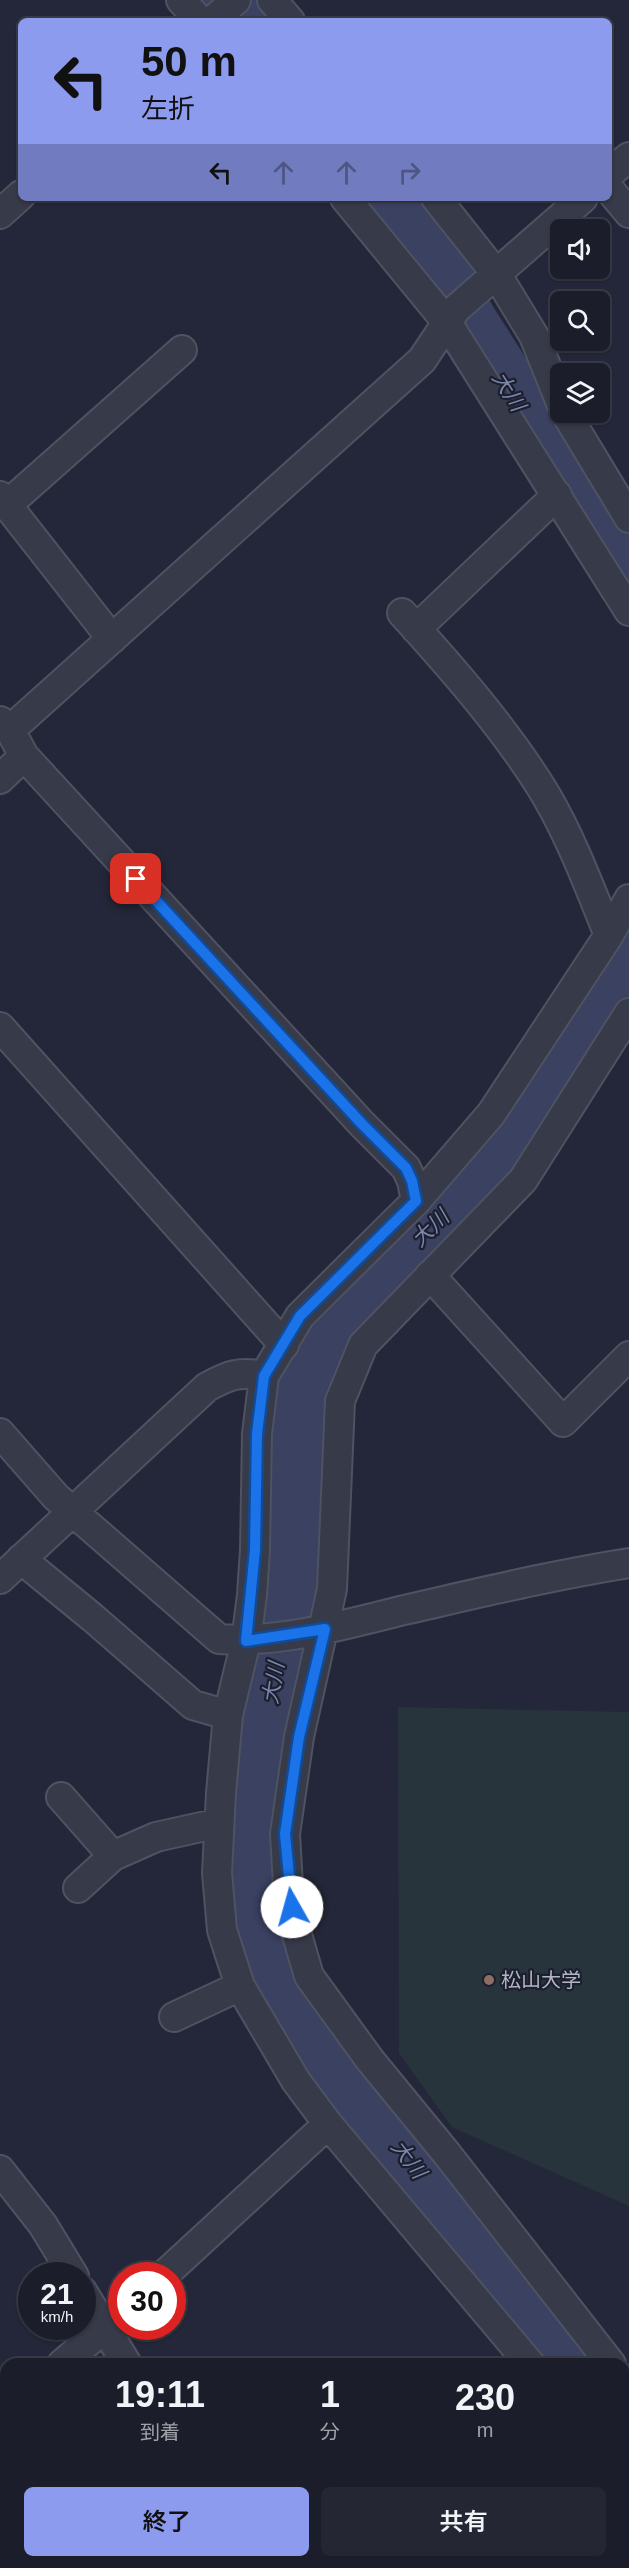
<!DOCTYPE html>
<html lang="ja">
<head>
<meta charset="utf-8">
<style>
  :root { --surface:#1b1d2b; --page:#242633; --text:#f1f3f6; --muted:#a0a2a9; --line:#393b47; --accent:#8d9bef }
  body { margin:0; font-family:Helvetica,"Noto Sans JP",sans-serif; background:var(--page); color:var(--text); height:100vh; display:flex; flex-direction:column; font-size:22px; white-space:nowrap }
  * { box-sizing:border-box; margin:0 }
  p { font-size:20px; color:var(--muted) }
  .icon { flex:none; width:33px; height:33px; fill:none; stroke:currentColor; stroke-width:2; stroke-linecap:round; stroke-linejoin:round }
  .map { position:relative; flex:1; overflow:hidden }
  .side { position:absolute; left:0px; top:2358px; width:630px; height:210px; display:flex; flex-direction:column; background:var(--surface); border-radius:18px 18px 0 0; box-shadow:0 2px 4px #0004,0 0 0 2px var(--line) }
  .side>* { flex:none }
  .guide { position:absolute; left:18px; top:18px; width:594px; height:183px; border-radius:9px; box-shadow:0 2px 4px #0004,0 0 0 2px var(--line); background:#8d9bef; color:#111; overflow:hidden }
  .tools { position:absolute; left:550px; top:219px; display:grid; gap:12px }
  .tools a { display:grid; place-items:center; width:60px; height:60px; border-radius:9px; background:var(--surface); box-shadow:0 2px 4px #0004,0 0 0 2px var(--line); font-size:30px }
  .speed { position:absolute; left:18px; top:2262px; display:flex; gap:12px; font-size:30px; font-weight:700; text-align:center }
  .speed>* { display:grid; place-content:center; width:78px; height:78px; border-radius:50%; background:var(--surface); box-shadow:0 2px 4px #0004,0 0 0 2px var(--line); line-height:1 }
  .speed small { font-size:15px; font-weight:400 }
  .speed .limit { border:9px solid #d22; background:#fff; color:#111 }
  .pin { position:absolute; display:grid; place-items:center; width:51px; height:51px; color:#fff; margin:-26px; border-radius:12px; box-shadow:0 3px 9px #0006 }
  .me { position:absolute; width:66px; margin:-33px; rotate:353deg; stroke-linejoin:round; filter:drop-shadow(0 0 4px #0008) }
  .turn { display:flex; align-items:center; gap:21px; height:126px; padding:0 24px; font-size:27px }
  .turn .icon { width:78px; height:78px; stroke-width:2.5 }
  .turn b { display:block; font-size:42px; line-height:51px }
  .lanes { display:flex; align-items:center; height:57px; padding:0 24px; background:#0003; justify-content:center; gap:30px; direction:ltr }
  .lanes .off { opacity:.35 }
  .eta { display:flex; justify-content:space-evenly; align-items:center; height:102px; text-align:center }
  .eta b { font-size:36px; font-weight:600; line-height:42px }
  .cta { display:flex; gap:12px; margin-top:auto; padding:12px 24px }
  .cta a { flex:1; height:69px; border-radius:9px; background:var(--accent); color:#111; font-size:24px; font-weight:600; line-height:69px; text-align:center }
  .cta a+a { background:var(--page); color:var(--text) }
  .map>svg:first-child { display:block }
  .green { fill:#27343b }
  .lines { fill:none; stroke-linecap:round; stroke-linejoin:round }
  .river { stroke:#3a4161; stroke-width:64 }
  .minor-casing { stroke:#4f5261; stroke-width:32 }
  .minor { stroke:#373a49; stroke-width:28 }
  .route-casing { stroke:#114b97; stroke-width:15 }
  .route { stroke:#1a73e8; stroke-width:10 }
  .education-dot { fill:#8d6e63; stroke:#1c1f2e; stroke-width:2 }
  .labels { text-anchor:middle; dominant-baseline:central; stroke-width:4.5; stroke-linejoin:round; paint-order:stroke }
  .poi-label { font-size:20px; fill:#b2b5c5; stroke:#1c1f2e; text-anchor:start }
  .water-label { font-size:21px; font-style:italic; fill:#7c85ab; stroke:#1c1f2e }
</style>
</head>
<body>
<div class="map">
<svg width="629" height="2568" viewBox="0 0 629 2568">
  <rect width="100%" height="100%" fill="#242739"/>
  <!-- green -->
  <path class="green" d="M398 1707 629 1712V2206L452 2127 399 2053Z"/>
  <g class="lines">
    <!-- river -->
    <path class="river" d="M233 0 253 21
      M396 198 467 325 629 581
      M576 2364 467 2234 288 2001 258 1877 268 1708 301 1508 304 1399 326 1330 454 1205 497 1149 629 937
      M624 2421 629 2427"/>
    <defs>
      <path id="minor" d="M181 0 200 21
        M272 0 290 21
        M212 21 236 0
        M609 174 629 157
        M609 189 629 213
        M345 198 446 321 629 611
        M436 198 497 275 534 336 561 403
        M0 214 21 195
        M565 412 629 518
        M0 496 112 639
        M7 505 182 350
        M402 613C452 668 509 733 547 797 572 840 590 889 609 935
        M416 629 557 495
        M0 721 10 730 24 756 362 1124 406 1168 412 1181 416 1201
        M10 730 422 360 456 309 583 198
        M0 779 24 756
        M0 1027 284 1345
        M430 1275 563 1422 629 1356
        M264 1376 257 1434 255 1550 252 1595 246 1641 228 1715 221 1793 217 1873 222 1930 240 1986 296 2081 328 2124 530 2364
        M0 1433 56 1497 219 1639C281 1643 344 1625 404 1610 479 1593 553 1575 629 1563
        M21 1559 93 1618 193 1705 228 1715
        M0 1579 207 1387C229 1375 239 1371 264 1376L300 1316 416 1201 491 1114 609 935 629 899
        M61 1797 113 1856
        M78 1888 113 1856 156 1837 219 1823
        M174 2017 240 1986
        M0 2170 43 2225 74 2276
        M163 2276 328 2124
        M82 2291 127 2364
        M62 2364 122 2313
        M611 2364 447 2154 370 2060 309 1976 295 1928 288 1886 285 1834 299 1737 332 1589 340 1401 363 1345 523 1180 629 1013
        M624 2379 629 2385
        M0 2417 6 2411
        M0 2458 6 2465
        M624 2478 629 2483
        M89 2562 94 2568
        M274 2562 279 2568
        M330 2568 336 2562"/>
    </defs>
    <!-- minor casing -->
    <use href="#minor" class="minor-casing"/>
    <!-- minor -->
    <use href="#minor" class="minor"/>
  </g>
  <g class="lines">
    <defs>
      <path id="route" d="M136 879 362 1124 406 1168 412 1181 416 1201 300 1316 264 1376 257 1434 255 1550 246 1641 325 1629 299 1737 285 1834 292 1907"/>
    </defs>
    <!-- route casing -->
    <use href="#route" class="route-casing"/>
    <!-- route -->
    <use href="#route" class="route"/>
  </g>
  <!-- markers -->
  <circle class="education-dot" cx="489" cy="1980" r="6"/>
  <g class="labels">
    <!-- poi labels -->
    <g class="poi-label">
      <text x="501" y="1980">松山大学</text>
    </g>
    <!-- water labels -->
    <g class="water-label">
      <text transform="translate(509 391) rotate(58)">大川</text>
      <text transform="translate(430 1228) rotate(-44)">大川</text>
      <text transform="translate(273 1683) rotate(-81)">大川</text>
      <text transform="translate(409 2159) rotate(53)">大川</text>
    </g>
  </g>
</svg>
<div class="tools">
<a><svg class="icon" aria-label="sound" viewBox="0 0 24 24"><path d="M4 9h4l5-4v14l-5-4H4zM17 9q2 3 0 6"/></svg></a>
<a><svg class="icon" aria-label="search" viewBox="0 0 24 24"><circle cx="10" cy="10" r="6"/><path d="M15 15l6 6"/></svg></a>
<a><svg class="icon" aria-label="layers" viewBox="0 0 24 24"><path d="M12 4l9 5-9 5-9-5zM3 14l9 5 9-5"/></svg></a>
</div>
<div class="speed"><div>21<small>km/h</small></div><div class="limit">30</div></div>
<div class="pin" style="left:136px;top:879px;background:#d93025"><svg class="icon" aria-label="arrive" viewBox="0 0 24 24"><path d="M6 21V4h12l-3 4 3 4H6"/></svg></div>
<svg class="me" style="left:292px;top:1907px" viewBox="-20 -20 40 40"><circle r="19" fill="#fff"/><path d="M0-13L10 11 0 6-10 11z" fill="#1a73e8"/></svg>
<div class="guide">
<div class="turn"><svg class="icon" aria-label="left" viewBox="0 0 24 24"><path d="M17 20v-9H6M10 6l-5 5 5 5"/></svg><div><b>50 m</b>左折</div></div>
<div class="lanes"><svg class="icon" aria-label="left" viewBox="0 0 24 24"><path d="M17 20v-9H6M10 6l-5 5 5 5"/></svg><svg class="icon off" aria-label="ahead" viewBox="0 0 24 24"><path d="M12 20V5M6 11l6-6 6 6"/></svg><svg class="icon off" aria-label="ahead" viewBox="0 0 24 24"><path d="M12 20V5M6 11l6-6 6 6"/></svg><svg class="icon off" aria-label="right" viewBox="0 0 24 24"><path d="M7 20v-9h11M14 6l5 5-5 5"/></svg></div>
</div>
<section class="side">
<div class="eta">
<div><b>19:11</b><p>到着</p></div>
<div><b>1</b><p>分</p></div>
<div><b>230</b><p>m</p></div>
</div>
<div class="cta"><a>終了</a><a>共有</a></div>
</section>
</div>
</body>
</html>
